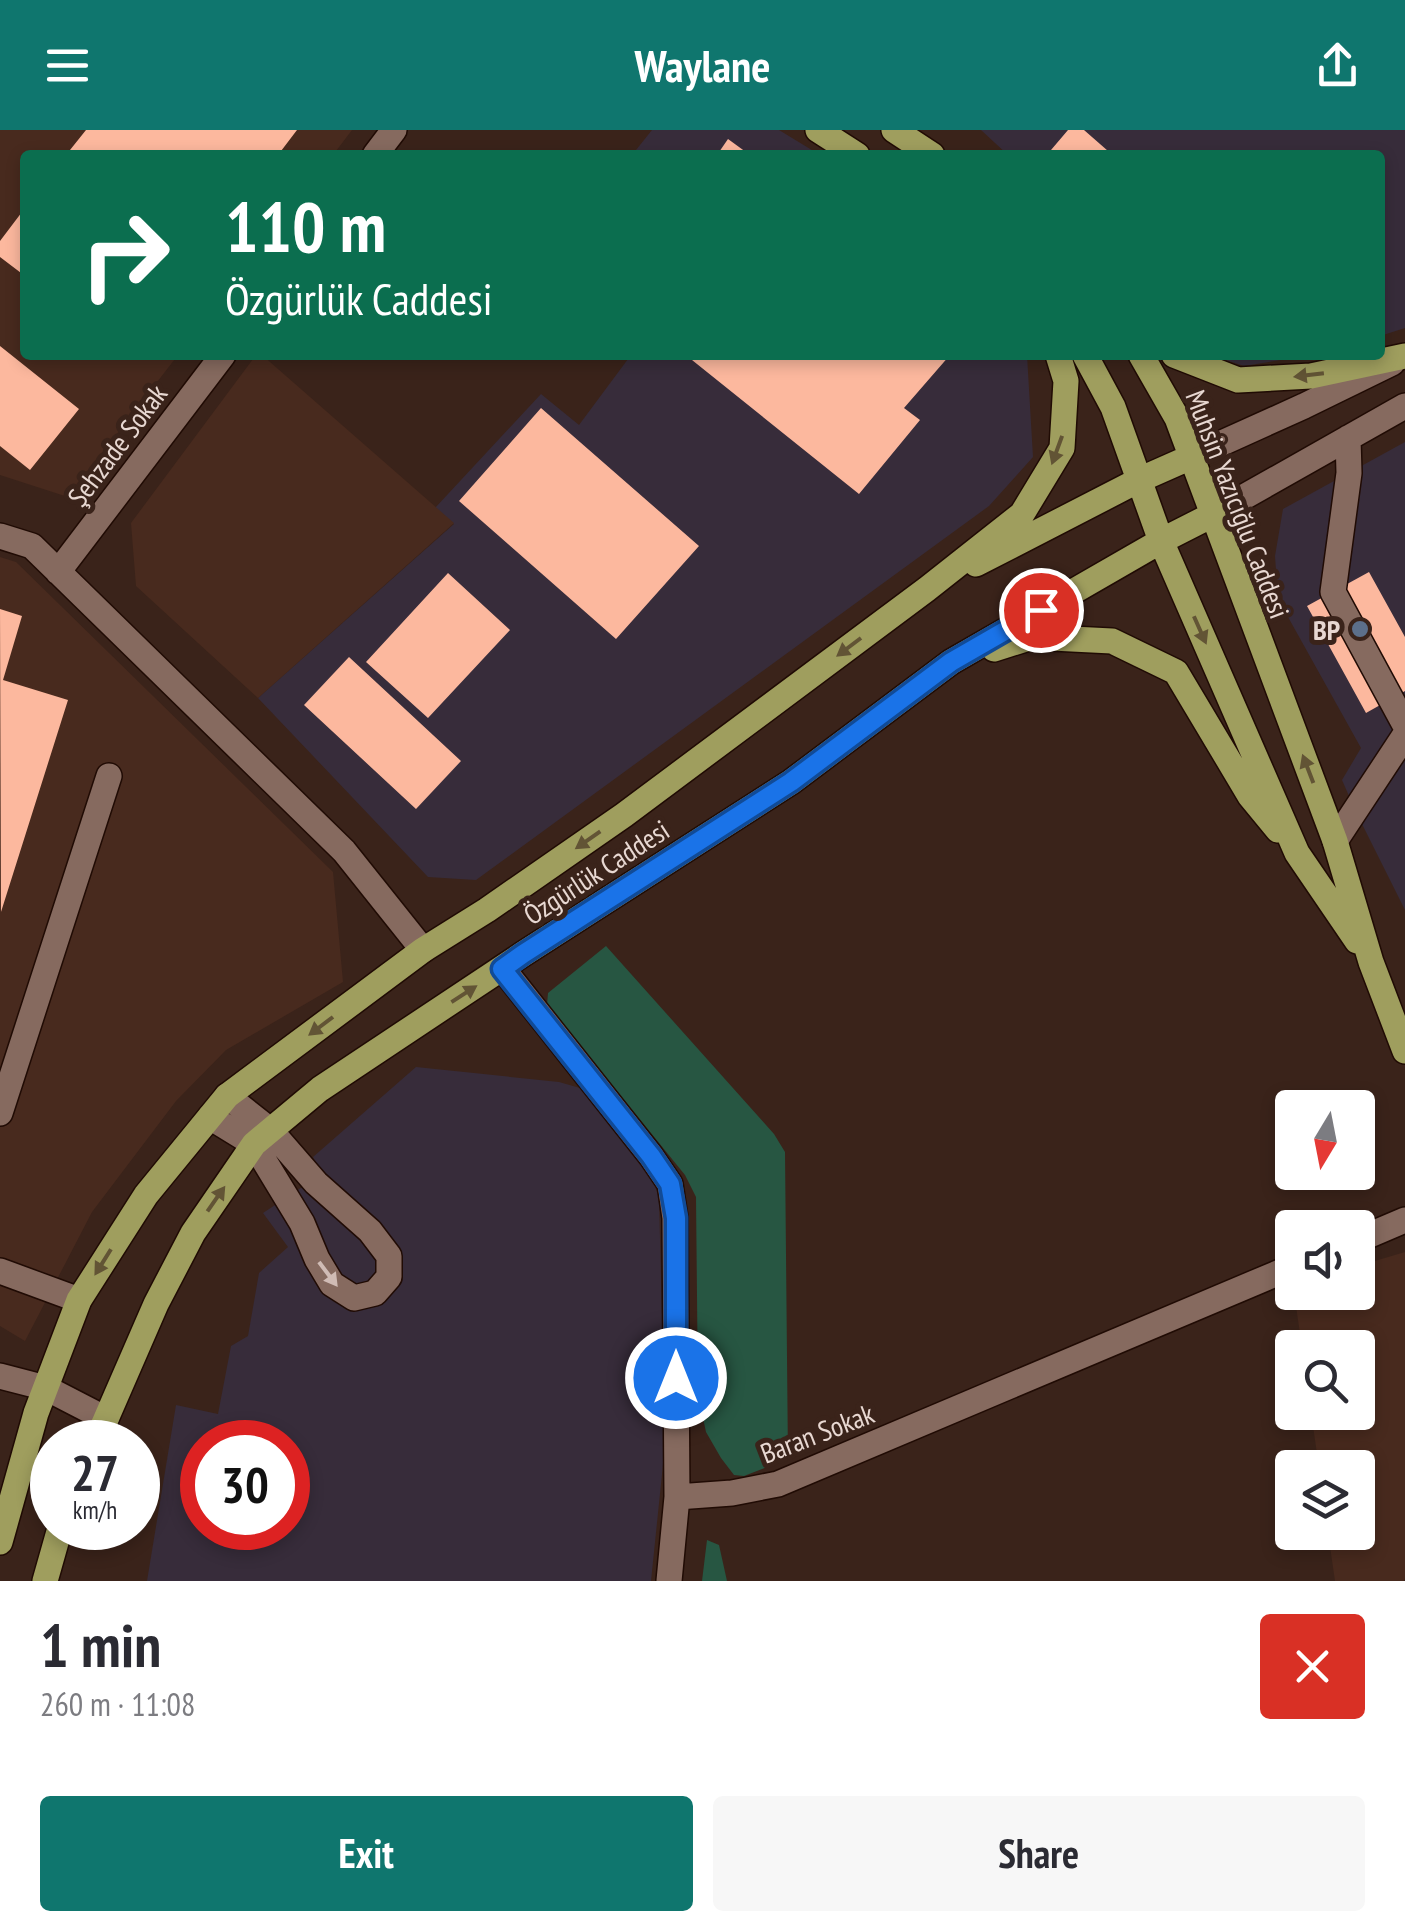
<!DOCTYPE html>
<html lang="en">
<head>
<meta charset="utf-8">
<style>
  :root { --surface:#fff; --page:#f7f7f7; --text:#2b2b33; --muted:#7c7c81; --accent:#0f766e }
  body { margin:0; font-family:"PT Sans Narrow",sans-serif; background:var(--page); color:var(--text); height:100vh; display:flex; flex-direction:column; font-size:38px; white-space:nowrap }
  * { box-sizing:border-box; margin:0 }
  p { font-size:32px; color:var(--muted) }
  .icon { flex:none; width:55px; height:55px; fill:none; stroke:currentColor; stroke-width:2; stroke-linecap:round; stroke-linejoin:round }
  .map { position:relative; height:1451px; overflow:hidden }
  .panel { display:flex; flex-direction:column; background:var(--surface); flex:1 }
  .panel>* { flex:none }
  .guide { position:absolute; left:20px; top:20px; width:1365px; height:210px; border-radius:10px; box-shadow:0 5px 15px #0003; background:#0b6e4f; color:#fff; overflow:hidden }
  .needle { width:65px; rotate:190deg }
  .buttons { position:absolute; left:1275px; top:960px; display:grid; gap:20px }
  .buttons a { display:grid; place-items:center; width:100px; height:100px; border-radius:10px; background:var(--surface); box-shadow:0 5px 15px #0003; font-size:50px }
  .speed { position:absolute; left:30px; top:1290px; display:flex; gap:20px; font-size:50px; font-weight:700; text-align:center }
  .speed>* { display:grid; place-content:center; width:130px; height:130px; border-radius:50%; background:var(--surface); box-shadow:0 5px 15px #0003; line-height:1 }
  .speed small { font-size:25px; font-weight:400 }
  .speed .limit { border:15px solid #d22; background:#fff; color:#111 }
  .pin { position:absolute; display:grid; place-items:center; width:85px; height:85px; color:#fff; margin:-42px; border:5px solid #fff; border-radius:50%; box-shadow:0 2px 10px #0007 }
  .me { position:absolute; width:110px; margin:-55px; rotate:0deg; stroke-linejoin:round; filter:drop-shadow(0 0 8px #0008) }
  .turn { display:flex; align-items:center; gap:35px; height:210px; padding:0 40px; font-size:45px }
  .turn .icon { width:130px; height:130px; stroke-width:2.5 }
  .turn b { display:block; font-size:70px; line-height:85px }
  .round { display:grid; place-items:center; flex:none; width:105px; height:105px; border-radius:10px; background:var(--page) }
  .head { display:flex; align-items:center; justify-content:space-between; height:170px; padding:0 40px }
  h1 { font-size:60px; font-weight:700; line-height:75px }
  .cta { display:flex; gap:20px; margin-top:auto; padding:20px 40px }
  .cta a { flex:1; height:115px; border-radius:10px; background:var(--accent); color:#fff; font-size:40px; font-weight:700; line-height:115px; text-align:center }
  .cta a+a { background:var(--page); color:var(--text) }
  header { display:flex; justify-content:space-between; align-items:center; height:130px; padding:0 40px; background:var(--accent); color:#fff; font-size:45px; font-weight:700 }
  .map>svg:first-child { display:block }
  .commercial { fill:#372c3a; fill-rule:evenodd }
  .built { fill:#482a1e }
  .green { fill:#275642 }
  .building { fill:#fcb89e }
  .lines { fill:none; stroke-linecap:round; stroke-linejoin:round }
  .minor-casing { stroke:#200b04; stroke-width:28 }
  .major-casing { stroke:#200b04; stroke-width:28 }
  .minor { stroke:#866a5f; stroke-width:25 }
  .major { stroke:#9f9e5e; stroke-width:25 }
  .oneway { fill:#625435 }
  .oneway2 { fill:#d0bcb5 }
  .route-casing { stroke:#114b97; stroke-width:25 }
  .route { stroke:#1a73e8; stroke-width:18 }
  .service-dot { fill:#5c6f8a; stroke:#3a231a; stroke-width:4 }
  .labels { text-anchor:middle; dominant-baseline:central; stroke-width:10; stroke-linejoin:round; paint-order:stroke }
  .street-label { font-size:28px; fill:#e8d8d2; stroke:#3a231a }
  .poi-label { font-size:28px; font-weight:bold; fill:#e8d8d2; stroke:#3a231a; text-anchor:end }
</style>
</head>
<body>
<header><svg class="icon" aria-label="menu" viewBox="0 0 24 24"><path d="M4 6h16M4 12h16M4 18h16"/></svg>Waylane<svg class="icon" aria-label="share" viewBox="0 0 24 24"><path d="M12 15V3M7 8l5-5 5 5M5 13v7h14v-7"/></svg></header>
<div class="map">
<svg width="1405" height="1451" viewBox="0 0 1405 1451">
  <rect width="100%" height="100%" fill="#3a231a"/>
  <!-- commercial -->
  <path class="commercial" d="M652 0H779L820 25H632Z
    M981 0H1405V198L1380 206V25H1008Z
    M631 225H1027L1033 327 989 376 476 750 428 747 258 568 454 394 435 378 541 264 579 295Z
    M1211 225H1311L1244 236Z
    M1405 312V780L1356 682 1342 650 1361 618 1278 469 1275 426 1283 379Z
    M416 937 559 952 580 958 652 1047 659 1068 665 1315 651 1451H147L176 1275 218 1284 231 1216 248 1206 259 1143 288 1117 263 1083 322 1044 313 1027ZM202 1312H288V1398H202Z"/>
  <!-- built -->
  <path class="built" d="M0 0H352L333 25H25V225H178L68 367 0 345Z
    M256 225H262L454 393 258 568 136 456 131 393Z
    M0 427 16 432 333 742 343 852 226 920 176 971 92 1082 25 1211 0 1196Z
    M1405 1122V1448L1404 1451H1335L1328 1403 1358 1402V1338L1319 1337 1311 1283 1358 1282V1218L1302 1217 1294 1163 1358 1162V1136Z"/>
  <!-- green -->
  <path class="green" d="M606 816 774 1004 785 1022 788 1329 744 1346 734 1345 721 1328 706 1302 698 1265 696 1067 685 1045 547 875 548 863Z
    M707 1410 719 1415 727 1451H702Z"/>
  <!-- building -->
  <path class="building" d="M86 0H297L278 25H66Z
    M1068 0H1084L1108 21 1104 25H1057L1051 20Z
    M728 9 750 25H717Z
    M25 78V146L0 127V111Z
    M0 216 79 279 30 340 0 316Z
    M696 225H950L904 278 920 290 859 364 692 230Z
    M541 278 699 416 616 509 459 371Z
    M1369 442 1405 507V561L1366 583 1307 476Z
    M448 443 510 500 428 588 366 532Z
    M0 479 22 486 3 550 68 570 1 782Z
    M349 527 461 631 416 679 304 575Z"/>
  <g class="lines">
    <defs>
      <path id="minor" d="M375 25 394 0
        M1348 308 1349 343 1333 462 1405 595
        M1191 327 1304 276 1392 233
        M1212 385 1405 276
        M0 406 32 416 344 721 423 820
        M58 442 223 225
        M1335 711 1405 605
        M503 839 651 1026 670 1054 675 1088 677 1367 732 1363 778 1354 1292 1137
        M0 983 109 646
        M210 987 254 1014 302 1093 317 1129 332 1154 354 1168 375 1163 389 1147V1126L370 1101 316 1053 270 1000 227 966
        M1358 1110 1405 1090
        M0 1141 79 1170
        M0 1246 46 1258 106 1289
        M669 1451 677 1367"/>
      <path id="major" d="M818 0 857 25
        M894 0 932 25
        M1085 225 1113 277 1161 411 1297 723 1357 811
        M1141 225 1177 288 1335 711 1371 832 1405 921
        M1174 225 1238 250 1311 246 1405 226
        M976 434 1139 350 1191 327
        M994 519 1032 507 1112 511 1176 542 1250 666 1278 700
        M96 1312 156 1174 193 1103 254 1014 320 959 523 824 791 652 951 532 1161 411 1212 385
        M0 1412 36 1283 79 1170 146 1065 227 966 423 820 487 780 624 685 927 459 1022 384 1062 318 1066 251 1058 225
        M45 1451 60 1398"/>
    </defs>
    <!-- minor casing -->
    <use href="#minor" class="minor-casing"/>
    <!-- major casing -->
    <use href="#major" class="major-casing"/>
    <!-- minor -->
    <use href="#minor" class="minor"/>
    <!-- major -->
    <use href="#major" class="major"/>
  </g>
  <!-- one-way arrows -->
  <defs><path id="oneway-solid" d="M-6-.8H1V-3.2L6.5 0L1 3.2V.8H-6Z" transform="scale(2.5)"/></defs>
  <g class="oneway">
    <use href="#oneway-solid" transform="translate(1309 245) rotate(173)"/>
    <use href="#oneway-solid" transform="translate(1057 320) rotate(110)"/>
    <use href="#oneway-solid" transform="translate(1200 500) rotate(66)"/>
    <use href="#oneway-solid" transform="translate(849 517) rotate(143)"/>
    <use href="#oneway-solid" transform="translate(1308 639) rotate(-111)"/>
    <use href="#oneway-solid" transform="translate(588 710) rotate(145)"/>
    <use href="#oneway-solid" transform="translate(464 864) rotate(-33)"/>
    <use href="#oneway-solid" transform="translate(321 896) rotate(143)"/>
    <use href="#oneway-solid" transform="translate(216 1069) rotate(-55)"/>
    <use href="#oneway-solid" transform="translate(103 1132) rotate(122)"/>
  </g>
  <use class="oneway2" href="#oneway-solid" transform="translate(328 1144) rotate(53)"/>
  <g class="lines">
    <defs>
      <path id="route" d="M676 1248V1088L670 1054 651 1026 502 839 523 824 791 652 951 532 1041 480"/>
    </defs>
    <!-- route casing -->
    <use href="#route" class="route-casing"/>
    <!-- route -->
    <use href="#route" class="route"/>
  </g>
  <!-- markers -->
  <circle class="service-dot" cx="1360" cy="499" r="10"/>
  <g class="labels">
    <!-- street labels -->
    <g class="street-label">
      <text transform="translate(117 315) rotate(-53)">Şehzade Sokak</text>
      <text transform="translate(1238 374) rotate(69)">Muhsin Yazıcığlu Caddesi</text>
      <text transform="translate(596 742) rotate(-33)">Özgürlük Caddesi</text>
      <text transform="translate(817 1303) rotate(-21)">Baran Sokak</text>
    </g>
    <!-- poi labels -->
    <g class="poi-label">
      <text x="1340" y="499">BP</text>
    </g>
  </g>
</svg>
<div class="buttons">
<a><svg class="needle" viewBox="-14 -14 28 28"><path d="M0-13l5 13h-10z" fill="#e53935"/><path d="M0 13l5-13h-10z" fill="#7c7c81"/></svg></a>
<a><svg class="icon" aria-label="sound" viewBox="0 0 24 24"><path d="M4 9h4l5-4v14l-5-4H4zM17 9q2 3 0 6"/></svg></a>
<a><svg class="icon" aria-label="search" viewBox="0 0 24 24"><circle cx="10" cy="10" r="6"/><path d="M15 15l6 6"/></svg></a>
<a><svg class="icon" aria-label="layers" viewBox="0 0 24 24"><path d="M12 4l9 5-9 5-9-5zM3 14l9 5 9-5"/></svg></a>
</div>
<div class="speed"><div>27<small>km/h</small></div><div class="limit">30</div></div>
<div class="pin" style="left:1041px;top:480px;background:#d93025"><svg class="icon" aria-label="arrive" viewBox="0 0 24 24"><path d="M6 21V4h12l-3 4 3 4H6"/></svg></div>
<svg class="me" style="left:676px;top:1248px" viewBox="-20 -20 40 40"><circle r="17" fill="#1a73e8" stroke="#fff" stroke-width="3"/><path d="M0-11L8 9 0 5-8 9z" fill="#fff"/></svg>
<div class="guide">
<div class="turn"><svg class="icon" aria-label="right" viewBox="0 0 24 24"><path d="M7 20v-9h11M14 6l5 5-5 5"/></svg><div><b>110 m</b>Özgürlük Caddesi</div></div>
</div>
</div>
<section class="panel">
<div class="head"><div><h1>1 min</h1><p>260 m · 11:08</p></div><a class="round" style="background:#d93025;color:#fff"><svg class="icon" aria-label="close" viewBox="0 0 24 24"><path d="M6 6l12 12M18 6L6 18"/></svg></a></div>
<div class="cta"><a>Exit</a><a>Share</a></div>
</section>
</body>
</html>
